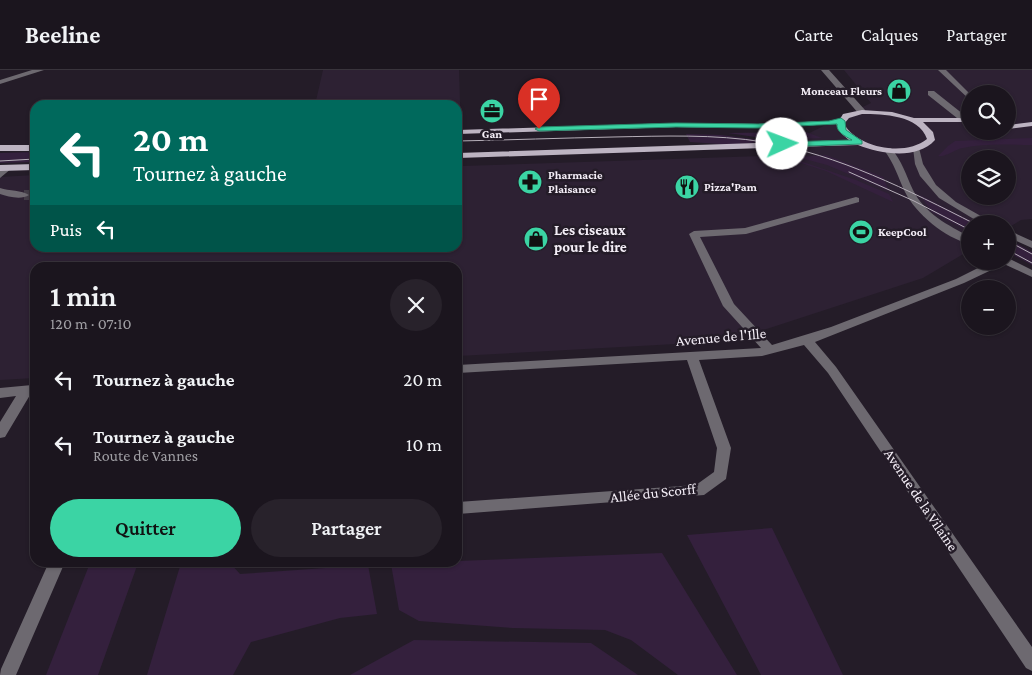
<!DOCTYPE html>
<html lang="fr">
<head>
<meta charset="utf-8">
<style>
  :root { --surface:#1b151e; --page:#28222b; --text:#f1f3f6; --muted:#a09fa4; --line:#39343c; --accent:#3bd4a4 }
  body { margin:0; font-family:"Crimson Pro",serif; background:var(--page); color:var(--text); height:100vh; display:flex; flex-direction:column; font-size:19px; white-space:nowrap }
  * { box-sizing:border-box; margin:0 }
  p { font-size:16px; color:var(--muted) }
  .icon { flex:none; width:28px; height:28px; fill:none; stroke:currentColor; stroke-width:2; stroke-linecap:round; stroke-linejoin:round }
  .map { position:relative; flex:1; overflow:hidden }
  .side { position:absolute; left:30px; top:192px; width:432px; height:305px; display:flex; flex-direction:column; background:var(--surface); border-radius:15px; box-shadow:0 1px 4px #0004,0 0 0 1px var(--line) }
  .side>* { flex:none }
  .guide { position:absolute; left:30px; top:30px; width:432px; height:152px; border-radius:15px; box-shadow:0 1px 4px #0004,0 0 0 1px var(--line); background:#00695c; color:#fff; overflow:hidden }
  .controls { position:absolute; left:961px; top:15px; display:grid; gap:10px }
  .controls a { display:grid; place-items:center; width:55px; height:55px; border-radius:50%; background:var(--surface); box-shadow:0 1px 4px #0004,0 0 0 1px var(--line); font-size:25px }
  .pin { position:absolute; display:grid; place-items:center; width:42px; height:42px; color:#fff; margin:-51px -21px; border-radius:50% 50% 50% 0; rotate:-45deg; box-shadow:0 0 5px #0007 }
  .pin .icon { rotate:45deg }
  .me { position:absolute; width:55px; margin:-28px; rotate:88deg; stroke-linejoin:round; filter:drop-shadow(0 0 4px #0008) }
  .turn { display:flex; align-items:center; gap:18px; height:105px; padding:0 20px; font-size:22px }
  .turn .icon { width:65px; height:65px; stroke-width:2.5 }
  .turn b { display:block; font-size:35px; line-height:42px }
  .then { display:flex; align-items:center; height:48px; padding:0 20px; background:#0003; gap:10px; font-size:19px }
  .round { display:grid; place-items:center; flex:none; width:52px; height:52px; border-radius:26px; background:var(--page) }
  .head { display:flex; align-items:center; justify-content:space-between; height:85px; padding:0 20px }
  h1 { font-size:30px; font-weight:600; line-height:38px }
  .primary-button { display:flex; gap:10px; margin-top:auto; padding:10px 20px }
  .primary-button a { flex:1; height:58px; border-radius:30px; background:var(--accent); color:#111; font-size:20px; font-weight:600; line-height:58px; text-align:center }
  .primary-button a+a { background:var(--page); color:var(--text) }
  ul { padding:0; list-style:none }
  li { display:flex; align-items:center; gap:15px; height:65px; padding:0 20px }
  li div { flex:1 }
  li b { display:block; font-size:19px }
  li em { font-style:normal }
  header { display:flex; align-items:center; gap:30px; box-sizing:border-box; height:70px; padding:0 25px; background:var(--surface); border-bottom:1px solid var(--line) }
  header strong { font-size:24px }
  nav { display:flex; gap:28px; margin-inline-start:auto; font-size:18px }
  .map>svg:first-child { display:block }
  .built { fill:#2d2133; fill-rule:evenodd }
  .green { fill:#34203d }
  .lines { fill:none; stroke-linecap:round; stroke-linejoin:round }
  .minor-tunnel { stroke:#433c47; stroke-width:10; stroke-dasharray:10 5; stroke-linecap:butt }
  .minor { fill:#6d6970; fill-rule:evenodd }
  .major { fill:#bdb4c2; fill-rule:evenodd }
  .tram { stroke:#b6afb9; stroke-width:1 }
  .route { fill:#3bd4a4; stroke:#268a6b }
  .labels { text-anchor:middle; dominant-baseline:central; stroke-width:5; stroke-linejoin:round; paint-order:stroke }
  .far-poi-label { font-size:12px; font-weight:bold; fill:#f4eef7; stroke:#241c28; text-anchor:start }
  .poi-label { font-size:15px; font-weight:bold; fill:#f4eef7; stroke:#241c28; text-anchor:start }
  .street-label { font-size:15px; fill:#f4eef7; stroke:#241c28 }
</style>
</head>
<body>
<header>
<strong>Beeline</strong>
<nav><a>Carte</a><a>Calques</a><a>Partager</a></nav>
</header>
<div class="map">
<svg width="1032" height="605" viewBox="0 0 1032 605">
  <rect width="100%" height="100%" fill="#241c28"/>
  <!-- built -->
  <path class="built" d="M323 0H459L462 96 762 86 871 33 844 0H1032V149L1021 150 1008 158V154H970V180L923 208 730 271 458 286V198H35V308L0 310V107L35 105V178H458V35H315ZM970 24H1008V61H970ZM970 89H1008V126H970Z"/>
  <!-- green -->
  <path class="green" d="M806 62 822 68 776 70 728 63Z
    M686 64 721 65 767 71 734 75 690 72Z
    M1032 68V75C1010 75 985 73 963 78 955 79 945 88 938 86L948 76 955 71Z
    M35 82V92L0 93V83Z
    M826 85 883 107 889 121 827 95 797 87Z
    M788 87 856 110 889 124 893 132 826 101 786 88Z
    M920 125 977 154H970V162L932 142Z
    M1008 169 1032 182V195L1008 182Z
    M772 458 843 605H761L687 465Z
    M662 483 737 605H678L631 570 605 560 513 558 419 551 399 540 391 494 458 492V491Z
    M90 493H138L98 605H46Z
    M181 493H230L240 504 368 495 377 544 340 548 251 572 233 605H147Z
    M414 570 591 573 638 605H350Z"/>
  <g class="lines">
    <!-- minor-tunnel -->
    <path class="minor-tunnel" d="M24 125H35"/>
    <!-- minor -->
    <path class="minor" d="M32 0H44L0 14V10Z
      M821 0H829L865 40V44H859Z
      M938 0H946L970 24V30Z
      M928 21H934L968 48V52H962L928 25Z
      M885 78H891C902 91 906 105 913 120 925 144 948 155 970 167V174C945 168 916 144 905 122 898 107 894 93 884 80Z
      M913 78H919L923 94 936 115 956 132 995 154H982L939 128 920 106 915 94Z
      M8 95 12 98 0 108V100Z
      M0 118C9 121 22 120 29 125 22 130 8 127 0 124Z
      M856 127 859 128V132L746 164 700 167 734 234 772 275 831 257 956 209 992 191H1008V188L1032 200V207L1004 194 964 213 815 272 836 297 1032 577V601L1026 598 828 303 804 275 762 286 699 290 731 378 726 409 704 425 458 444V432L696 415 714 402 717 378 687 290 458 303V295L761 278 723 236 689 164 694 161 745 158Z
      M1008 160 1032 171V178L1008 167Z
      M32 315 35 316V324L30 325 5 367 0 368V352L16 326 0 328V318Z
      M49 492H65L16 605H0L1 599Z"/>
    <!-- major -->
    <path class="major" d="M862 40 892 42 914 48H970V52H923L933 62 935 70C917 90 881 84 858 75L458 88V83L849 70 842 64 836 54 758 58 676 57 458 64V60L676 53 758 54 829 51 840 49 843 44ZM862 44C883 44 919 45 927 69 905 87 858 78 844 54L849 48Z
      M1032 52V56L1008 59V55Z
      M0 75H35V81H0Z
      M35 94V100L0 101V95Z"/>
    <!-- tram -->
    <path class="tram" d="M458 71C510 70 561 68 613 67 664 66 714 64 764 72 839 85 908 120 975 154
      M0 91 35 89
      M849 102 914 131 970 160
      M1008 171 1032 184
      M1008 180 1032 193"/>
  </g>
  <!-- route -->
  <path class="route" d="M841 48 845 51 846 60 862 71V74L782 77 778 74 782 72 852 70C845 66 836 62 837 54L758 58 676 57 539 61 535 59 539 57 676 53 758 54 829 51Z"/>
  <!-- icons -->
  <defs>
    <symbol id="shop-disc" viewBox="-11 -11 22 22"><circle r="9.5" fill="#3bd4a4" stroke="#241c28"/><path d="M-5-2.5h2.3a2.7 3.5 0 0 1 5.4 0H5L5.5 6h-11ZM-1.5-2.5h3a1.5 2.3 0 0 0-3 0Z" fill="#111"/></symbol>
    <symbol id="office-disc" viewBox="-11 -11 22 22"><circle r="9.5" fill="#3bd4a4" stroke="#241c28"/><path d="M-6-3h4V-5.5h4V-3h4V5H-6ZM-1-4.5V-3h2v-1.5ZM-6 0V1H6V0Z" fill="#111"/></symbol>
    <symbol id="pharmacy-disc" viewBox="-11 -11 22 22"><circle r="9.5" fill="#3bd4a4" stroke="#241c28"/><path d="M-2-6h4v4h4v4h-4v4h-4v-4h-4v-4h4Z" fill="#111"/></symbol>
    <symbol id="restaurant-disc" viewBox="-11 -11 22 22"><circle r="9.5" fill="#3bd4a4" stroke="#241c28"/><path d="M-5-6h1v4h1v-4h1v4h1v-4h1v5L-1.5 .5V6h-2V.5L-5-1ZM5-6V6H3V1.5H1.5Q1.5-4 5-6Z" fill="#111"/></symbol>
    <symbol id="stadium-disc" viewBox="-11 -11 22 22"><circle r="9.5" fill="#3bd4a4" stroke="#241c28"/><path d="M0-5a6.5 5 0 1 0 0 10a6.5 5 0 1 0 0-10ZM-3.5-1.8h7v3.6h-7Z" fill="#111"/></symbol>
  </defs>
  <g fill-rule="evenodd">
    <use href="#shop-disc" x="885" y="7" width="28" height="28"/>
    <use href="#office-disc" x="478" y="27" width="28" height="28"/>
    <use href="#pharmacy-disc" x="516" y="98" width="28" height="28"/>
    <use href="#restaurant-disc" x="673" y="103" width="28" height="28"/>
    <use href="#stadium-disc" x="847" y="148" width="28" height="28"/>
    <use href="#shop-disc" x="522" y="155" width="28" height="28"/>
  </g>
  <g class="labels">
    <!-- far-poi labels -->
    <g class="far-poi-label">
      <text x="882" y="21" text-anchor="end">Monceau Fleurs</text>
      <text x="492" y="64" text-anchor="middle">Gan</text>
      <text x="548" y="105">Pharmacie<tspan x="548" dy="14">Plaisance</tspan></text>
      <text x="704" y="117">Pizza'Pam</text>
      <text x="878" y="162">KeepCool</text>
    </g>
    <!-- poi labels -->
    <g class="poi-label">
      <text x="554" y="160">Les ciseaux<tspan x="554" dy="17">pour le dire</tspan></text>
    </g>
    <!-- street labels -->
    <g class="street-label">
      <text transform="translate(721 267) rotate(-5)">Avenue de l'Ille</text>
      <text transform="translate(653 423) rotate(-6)">Allée du Scorff</text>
      <text transform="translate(921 430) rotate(56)">Avenue de la Vilaine</text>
    </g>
  </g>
</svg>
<div class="controls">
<a><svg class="icon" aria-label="search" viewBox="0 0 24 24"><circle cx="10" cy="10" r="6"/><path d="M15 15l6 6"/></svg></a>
<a><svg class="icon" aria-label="layers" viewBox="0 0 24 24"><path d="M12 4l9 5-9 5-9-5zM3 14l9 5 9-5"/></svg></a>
<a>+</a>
<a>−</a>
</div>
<div class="pin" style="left:539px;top:59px;background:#d93025"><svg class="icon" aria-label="arrive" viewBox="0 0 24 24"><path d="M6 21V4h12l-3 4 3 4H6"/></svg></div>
<svg class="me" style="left:782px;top:74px" viewBox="-20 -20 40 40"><circle r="19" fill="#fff"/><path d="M0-13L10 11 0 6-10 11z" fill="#3bd4a4"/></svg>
<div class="guide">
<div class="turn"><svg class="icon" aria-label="left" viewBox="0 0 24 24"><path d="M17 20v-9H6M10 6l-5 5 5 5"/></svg><div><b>20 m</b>Tournez à gauche</div></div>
<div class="then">Puis<svg class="icon" aria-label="left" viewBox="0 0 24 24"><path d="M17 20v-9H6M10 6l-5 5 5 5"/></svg></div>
</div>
<section class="side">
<div class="head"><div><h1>1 min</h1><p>120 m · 07:10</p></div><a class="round"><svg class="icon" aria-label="close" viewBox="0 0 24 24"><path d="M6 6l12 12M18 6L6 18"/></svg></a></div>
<ul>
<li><svg class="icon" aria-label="left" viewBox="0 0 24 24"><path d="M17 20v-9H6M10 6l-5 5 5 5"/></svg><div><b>Tournez à gauche</b></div><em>20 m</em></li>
<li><svg class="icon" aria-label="left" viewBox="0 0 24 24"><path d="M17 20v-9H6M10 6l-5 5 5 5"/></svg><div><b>Tournez à gauche</b><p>Route de Vannes</p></div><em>10 m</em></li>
</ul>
<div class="primary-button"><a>Quitter</a><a>Partager</a></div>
</section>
</div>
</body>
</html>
